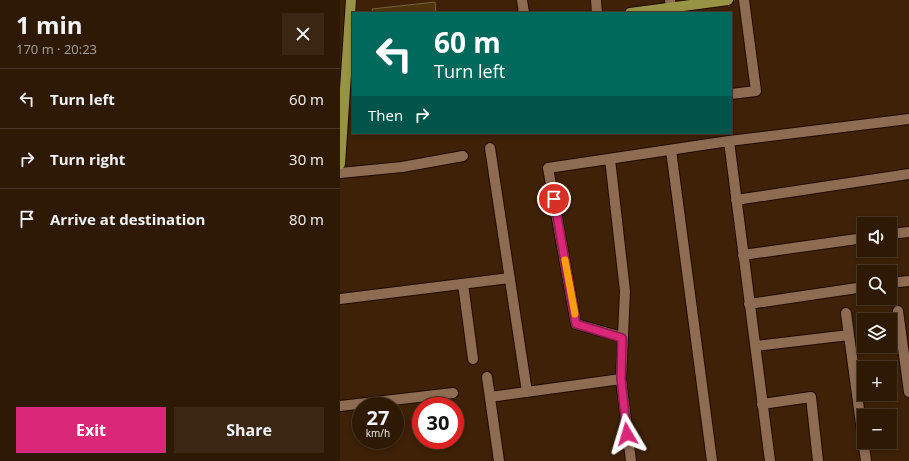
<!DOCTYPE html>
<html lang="en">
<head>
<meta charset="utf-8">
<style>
  :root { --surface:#2e1905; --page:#3a2613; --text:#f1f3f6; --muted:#a7a09a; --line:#493827; --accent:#db2777 }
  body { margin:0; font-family:"Open Sans",sans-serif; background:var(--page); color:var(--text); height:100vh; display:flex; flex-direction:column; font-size:15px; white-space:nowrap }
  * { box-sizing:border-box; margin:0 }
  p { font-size:13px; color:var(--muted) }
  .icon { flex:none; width:22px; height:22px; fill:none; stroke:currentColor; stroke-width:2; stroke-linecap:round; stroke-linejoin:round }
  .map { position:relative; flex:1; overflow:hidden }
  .sheet { display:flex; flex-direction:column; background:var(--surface); width:340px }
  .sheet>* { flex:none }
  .banner { position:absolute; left:12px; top:12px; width:380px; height:122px; border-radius:0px; box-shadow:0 2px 6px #0003,0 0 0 1px var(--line); background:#00695c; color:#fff; overflow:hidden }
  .buttons { position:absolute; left:517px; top:217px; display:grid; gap:8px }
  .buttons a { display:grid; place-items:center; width:40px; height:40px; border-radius:0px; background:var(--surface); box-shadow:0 2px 6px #0003,0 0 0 1px var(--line); font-size:20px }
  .speed { position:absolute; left:12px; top:397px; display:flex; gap:8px; font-size:20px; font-weight:700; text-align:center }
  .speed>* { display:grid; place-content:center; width:52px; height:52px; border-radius:50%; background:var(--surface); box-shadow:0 2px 6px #0003,0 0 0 1px var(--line); line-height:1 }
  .speed small { font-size:10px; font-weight:400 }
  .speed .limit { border:6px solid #d22; background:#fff; color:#111 }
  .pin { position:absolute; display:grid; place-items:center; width:34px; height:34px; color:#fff; margin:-17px; border:2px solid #fff; border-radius:50%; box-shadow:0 1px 4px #0007 }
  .me { position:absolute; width:44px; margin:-22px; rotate:353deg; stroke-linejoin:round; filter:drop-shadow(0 0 3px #0008) }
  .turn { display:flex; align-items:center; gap:14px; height:84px; padding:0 16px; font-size:18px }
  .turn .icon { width:52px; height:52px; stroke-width:2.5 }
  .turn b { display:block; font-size:28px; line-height:34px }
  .then { display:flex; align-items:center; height:38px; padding:0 16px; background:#0003; gap:8px; font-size:15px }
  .round { display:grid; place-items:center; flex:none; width:42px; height:42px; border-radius:0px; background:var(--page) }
  .headline { display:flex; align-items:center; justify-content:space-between; height:68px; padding:0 16px }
  h1 { font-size:24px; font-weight:700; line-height:30px }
  .button { display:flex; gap:8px; margin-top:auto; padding:8px 16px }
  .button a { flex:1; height:46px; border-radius:0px; background:var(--accent); color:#fff; font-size:16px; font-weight:700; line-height:46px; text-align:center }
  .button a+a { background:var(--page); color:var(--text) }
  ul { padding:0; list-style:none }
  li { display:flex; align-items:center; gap:12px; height:60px; padding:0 16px; border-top:1px solid var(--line) }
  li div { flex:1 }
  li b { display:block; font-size:15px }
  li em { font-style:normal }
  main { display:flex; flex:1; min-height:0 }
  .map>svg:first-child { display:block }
  .building { fill:#4d3509; stroke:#77613e }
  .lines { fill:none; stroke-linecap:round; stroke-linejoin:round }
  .minor-casing { stroke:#200b00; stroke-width:12 }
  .major-casing { stroke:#200b00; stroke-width:12 }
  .minor { stroke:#8e6c52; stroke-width:10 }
  .major { stroke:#979545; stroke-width:10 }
  .route-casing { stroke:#8e194d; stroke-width:10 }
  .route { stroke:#db2777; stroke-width:7 }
  .slow { stroke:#f59e0b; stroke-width:7 }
</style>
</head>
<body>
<main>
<section class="sheet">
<div class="headline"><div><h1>1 min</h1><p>170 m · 20:23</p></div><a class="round"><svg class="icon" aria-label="close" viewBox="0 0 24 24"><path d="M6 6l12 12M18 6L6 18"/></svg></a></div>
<ul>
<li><svg class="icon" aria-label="left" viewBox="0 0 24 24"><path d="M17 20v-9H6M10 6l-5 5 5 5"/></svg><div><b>Turn left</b></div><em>60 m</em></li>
<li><svg class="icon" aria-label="right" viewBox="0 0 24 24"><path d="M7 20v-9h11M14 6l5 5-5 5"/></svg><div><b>Turn right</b></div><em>30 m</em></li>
<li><svg class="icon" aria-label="arrive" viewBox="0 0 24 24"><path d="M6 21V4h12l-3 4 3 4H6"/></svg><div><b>Arrive at destination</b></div><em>80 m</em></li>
</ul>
<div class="button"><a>Exit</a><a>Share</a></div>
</section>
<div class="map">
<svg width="569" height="461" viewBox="0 0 569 461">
  <rect width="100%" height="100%" fill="#3e2107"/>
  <!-- building -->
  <path class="building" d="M95 2 96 13H33L32 9Z"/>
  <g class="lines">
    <defs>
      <path id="minor" d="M182 0 184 13
        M256 0 257 13
        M330 0 332 13
        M391 94 416 91 404 0
        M389 141 430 461
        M150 148 187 392
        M331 150 372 461
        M270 159 285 291 281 379 291 461
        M0 173 62 167 123 156
        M396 200 569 174
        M550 234 569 232
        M403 255 524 238
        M550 283 569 281
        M123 284 133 359
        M0 299 170 278
        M409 304 524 287
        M558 311 569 392
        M506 313 526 461
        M282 337 236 324 208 168 389 141 569 119
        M415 346 509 335
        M147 377 159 461
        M150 397 281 379
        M422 404 471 397 478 461
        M0 406 113 393"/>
      <path id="major" d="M290 13 388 0
        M0 164 11 0"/>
    </defs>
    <!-- minor casing -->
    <use href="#minor" class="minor-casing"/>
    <!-- major casing -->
    <use href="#major" class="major-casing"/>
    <!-- minor -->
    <use href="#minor" class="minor"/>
    <!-- major -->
    <use href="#major" class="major"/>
  </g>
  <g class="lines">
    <defs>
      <path id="route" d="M214 199 236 324 282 338 281 379 287 434"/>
    </defs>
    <!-- route casing -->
    <use href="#route" class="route-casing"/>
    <!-- route -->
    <use href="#route" class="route"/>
    <!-- slow -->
    <path class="slow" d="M225 260 235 314"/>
  </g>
</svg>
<div class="buttons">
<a><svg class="icon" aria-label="sound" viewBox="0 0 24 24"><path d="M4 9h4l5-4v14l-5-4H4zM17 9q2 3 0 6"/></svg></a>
<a><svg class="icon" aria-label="search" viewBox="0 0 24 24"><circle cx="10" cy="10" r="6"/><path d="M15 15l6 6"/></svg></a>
<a><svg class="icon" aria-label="layers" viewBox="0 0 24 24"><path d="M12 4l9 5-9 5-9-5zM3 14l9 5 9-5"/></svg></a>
<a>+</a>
<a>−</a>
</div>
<div class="speed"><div>27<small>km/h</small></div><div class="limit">30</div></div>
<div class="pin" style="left:214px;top:199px;background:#d93025"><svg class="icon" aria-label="arrive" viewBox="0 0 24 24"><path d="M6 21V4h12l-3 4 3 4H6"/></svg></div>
<svg class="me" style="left:287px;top:434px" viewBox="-20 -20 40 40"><path d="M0-17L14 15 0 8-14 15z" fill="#db2777" stroke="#fff" stroke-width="4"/></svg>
<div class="banner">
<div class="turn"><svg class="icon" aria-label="left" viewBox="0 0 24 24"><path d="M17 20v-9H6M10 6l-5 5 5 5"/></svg><div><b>60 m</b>Turn left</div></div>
<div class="then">Then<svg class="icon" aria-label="right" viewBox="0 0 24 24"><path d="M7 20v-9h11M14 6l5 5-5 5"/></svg></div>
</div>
</div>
</main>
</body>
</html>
